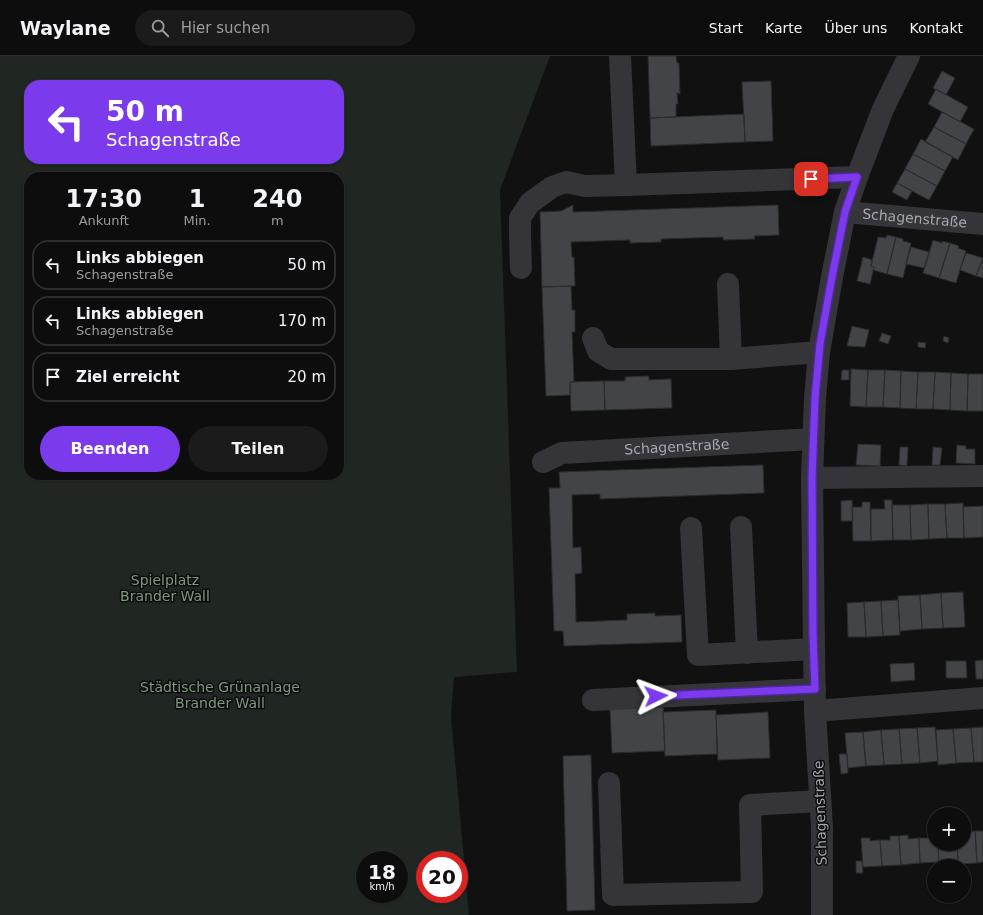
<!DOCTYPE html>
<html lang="de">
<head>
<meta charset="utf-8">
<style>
  :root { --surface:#0d0d0e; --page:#1b1b1c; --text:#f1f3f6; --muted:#9a9c9e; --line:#2d2d2e; --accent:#7c3aed }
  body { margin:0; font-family:"DejaVu Sans",sans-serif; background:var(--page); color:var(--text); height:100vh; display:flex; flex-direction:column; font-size:15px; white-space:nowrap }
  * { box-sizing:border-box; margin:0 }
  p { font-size:13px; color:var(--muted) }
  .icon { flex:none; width:22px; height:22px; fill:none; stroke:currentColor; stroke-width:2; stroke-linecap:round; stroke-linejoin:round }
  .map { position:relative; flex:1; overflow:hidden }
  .side { position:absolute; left:24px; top:116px; width:320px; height:308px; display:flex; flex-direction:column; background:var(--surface); border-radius:16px; box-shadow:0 1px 3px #0004,0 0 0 1px var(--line) }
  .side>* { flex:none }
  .hud { position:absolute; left:24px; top:24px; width:320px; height:84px; border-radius:16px; box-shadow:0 1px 3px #0004,0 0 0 1px var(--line); background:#7c3aed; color:#fff; overflow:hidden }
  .tools { position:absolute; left:927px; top:751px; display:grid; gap:8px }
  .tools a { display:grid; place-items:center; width:44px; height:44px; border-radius:50%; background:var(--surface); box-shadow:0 1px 3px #0004,0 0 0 1px var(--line); font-size:20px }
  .speed { position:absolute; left:356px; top:795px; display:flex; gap:8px; font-size:20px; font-weight:700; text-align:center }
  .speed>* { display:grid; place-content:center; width:52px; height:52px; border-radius:50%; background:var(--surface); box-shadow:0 1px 3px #0004,0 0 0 1px var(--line); line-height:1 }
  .speed small { font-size:10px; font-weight:400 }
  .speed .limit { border:6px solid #d22; background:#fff; color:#111 }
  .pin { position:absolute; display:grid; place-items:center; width:34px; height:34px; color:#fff; margin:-17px; border-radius:8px; box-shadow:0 2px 6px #0006 }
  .me { position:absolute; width:44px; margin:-22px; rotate:87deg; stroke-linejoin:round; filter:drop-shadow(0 0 3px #0008) }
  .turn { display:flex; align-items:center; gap:14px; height:84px; padding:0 16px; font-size:18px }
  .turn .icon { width:52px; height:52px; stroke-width:2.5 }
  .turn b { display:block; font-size:28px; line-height:34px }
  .eta { display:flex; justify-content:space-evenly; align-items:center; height:68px; text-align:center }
  .eta b { font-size:24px; font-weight:700; line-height:28px }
  .button { display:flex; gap:8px; margin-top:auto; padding:8px 16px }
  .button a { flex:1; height:46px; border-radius:24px; background:var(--accent); color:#fff; font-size:16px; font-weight:700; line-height:46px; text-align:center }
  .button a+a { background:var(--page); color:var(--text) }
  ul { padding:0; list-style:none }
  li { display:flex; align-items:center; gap:12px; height:50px; margin:0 8px 6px; padding:0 8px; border:2px solid var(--line); border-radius:16px }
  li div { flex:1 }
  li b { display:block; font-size:15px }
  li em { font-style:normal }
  header { display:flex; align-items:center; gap:24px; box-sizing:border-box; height:56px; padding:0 20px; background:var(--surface); border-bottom:1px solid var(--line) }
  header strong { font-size:19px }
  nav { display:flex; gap:22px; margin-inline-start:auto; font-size:14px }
  .search { width:280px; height:36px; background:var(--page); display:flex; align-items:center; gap:10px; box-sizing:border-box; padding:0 14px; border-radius:22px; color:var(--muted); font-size:15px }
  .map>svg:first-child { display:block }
  .green { fill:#202621; fill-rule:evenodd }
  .building { fill:#434447; stroke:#2b2b2e }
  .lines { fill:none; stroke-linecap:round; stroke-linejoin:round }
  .minor { stroke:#353539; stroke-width:22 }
  .route-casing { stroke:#51269a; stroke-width:10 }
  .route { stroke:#7c3aed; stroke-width:7 }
  .labels { text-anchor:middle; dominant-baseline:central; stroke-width:3; stroke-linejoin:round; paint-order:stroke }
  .street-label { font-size:14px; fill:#a4a8b1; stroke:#0c0c0d }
  .park-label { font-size:14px; fill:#7d9a7f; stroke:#0c0c0d }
</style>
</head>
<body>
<header>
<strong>Waylane</strong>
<div class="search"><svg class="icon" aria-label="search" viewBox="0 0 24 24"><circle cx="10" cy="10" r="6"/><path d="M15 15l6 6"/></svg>Hier suchen</div>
<nav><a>Start</a><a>Karte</a><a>Über uns</a><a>Kontakt</a></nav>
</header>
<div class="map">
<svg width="983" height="859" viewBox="0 0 983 859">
  <rect width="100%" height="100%" fill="#111112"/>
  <!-- green -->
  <path class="green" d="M0 0H550L500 134 517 616 454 621 451 660 469 859H0ZM29 29H339V103H29ZM29 121H339V419H29ZM365 804H399V838H365ZM425 804H459V838H425Z"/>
  <!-- building -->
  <path class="building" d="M648 0H676L677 7H679L680 38 677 37 678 48H676V61L650 62Z
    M942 15 955 22 946 39 933 32Z
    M771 25 773 85 745 86 742 26Z
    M936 33 968 51 960 66 928 48Z
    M942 56 974 73 966 88 934 71Z
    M744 58 745 86 651 90 650 62Z
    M934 71 966 88 958 104 925 86Z
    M921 83 953 101 945 115 913 98Z
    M913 98 945 115 937 130 905 113Z
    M905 113 937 130 929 144 897 127Z
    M897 127 912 135 907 144 892 136Z
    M573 149V156L778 149 779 179 754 180 755 183 723 184V181L661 183V186L630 187V184L571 186 572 201H574L575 230 542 231 540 156 561 155Z
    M887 179 896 181 887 218 873 214 874 211 871 210 878 181 886 182Z
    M896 181 903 183V185L911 187 903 222 887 218Z
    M933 184 942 187V185L950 187 939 222 923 217Z
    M950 187 959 190 958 192 966 195 956 227 939 222Z
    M911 191 929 196 924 212 906 208Z
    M966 197 983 202 976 220 960 214Z
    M863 201 872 204 871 210 874 211 870 228 857 225Z
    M983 203V222L976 220Z
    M571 230 572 254H575V276H572L574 326H570V339L546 340 542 231Z
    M852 270 869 274 865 291 847 290Z
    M882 277 891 280 888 288 879 285Z
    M944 280 949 282 948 287 943 285Z
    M918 286 926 287 925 292 918 291Z
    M851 313 868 314 866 351 850 350Z
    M842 314H849V324H841Z
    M868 314H885L883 351H866Z
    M885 314 901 315 900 352 883 351Z
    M901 315 918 316 916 353 900 352Z
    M918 316H935L933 353H916Z
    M935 316 951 317 950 354 933 353Z
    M951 317 968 318 967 355 950 354Z
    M968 318H983V355H967Z
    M649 320V324L671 323 672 352 605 354 604 325H625V321Z
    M604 325 605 354 571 355 570 326Z
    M858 388 881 389 880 410 856 409Z
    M957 389 966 390V393H975V408L956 407Z
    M900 391H908L907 410 899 409Z
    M933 391 942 392 940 409H932Z
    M763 409 764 437 600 443V438L572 439 573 492 581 491 582 517 575 518 576 566 627 564V558L655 557V560L681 559 682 586 564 590 563 575H554L549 432H560L559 416Z
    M852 444 853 465H841V445Z
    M884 444H892L893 484 871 485V453H885Z
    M862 446H870L871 485H853L852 451H862Z
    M963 447 964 482H947L945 448Z
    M928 448 929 483 911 484 910 449Z
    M928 448H945L947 482 929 483Z
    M892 449H910L911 484H893Z
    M983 450V481L964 482 963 451Z
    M963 536 965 571 943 572 941 537Z
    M941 537 943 572 922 573 920 539Z
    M920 539 922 573 900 575 898 540Z
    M898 544 900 579 883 580 881 545Z
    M881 545 883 580 866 581 864 546Z
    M864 546 866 581H848L847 547Z
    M983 604V623H976L975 605Z
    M946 605H966L967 622H946Z
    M914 607 915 624 891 626 890 608Z
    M663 651 665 695 612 697 610 653Z
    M716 654 717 698 665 700 663 656Z
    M768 656 770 702 718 704 716 659Z
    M935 671 938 705 920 707 917 672Z
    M983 671V706H974L971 672Z
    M917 672 920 707 902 708 899 673Z
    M971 672 974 706 956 707 953 673Z
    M899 673 902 708 884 709 881 674Z
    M953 673 956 707 938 709 936 674Z
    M881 674 884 709 866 710 863 676Z
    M863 676 866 710 848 712 845 677Z
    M839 698H847L848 717 841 718Z
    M591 699 595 854 567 855 563 700Z
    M975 775 977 807 958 808 957 788H964V776Z
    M975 775H983V806L977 807Z
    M928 778H934V788H938L939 806 920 807 919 782H928Z
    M908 779V783L919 782 920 807 901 809 899 780Z
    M890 780H899L901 809 882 810 880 784H890Z
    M861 782H870V785L880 784 882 810 863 811Z
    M938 788H957L958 808 939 809Z
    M856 805H862L863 817H856Z"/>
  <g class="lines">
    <!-- minor -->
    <g class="minor">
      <path d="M620 0 626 129"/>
      <path id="s1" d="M845 156 983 168"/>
      <path d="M521 212 520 179V162L530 147 552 131 566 126 585 130 626 129 857 121"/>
      <path d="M728 228 731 303"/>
      <path d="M593 282 598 295 611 303H731L819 296"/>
      <path id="s2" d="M543 406 562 397 813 383"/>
      <path d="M812 422 983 420"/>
      <path d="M741 471 747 597"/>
      <path d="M691 472 698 599 814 593"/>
      <path d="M593 644 815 633"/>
      <path d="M815 655 983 642"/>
      <path d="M609 727 613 839 752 836 750 749 820 745"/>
      <path d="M822 859V772L815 655 814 593 812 422 815 342 819 296 832 221 845 156 857 121 883 53 909 0"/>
    </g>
  </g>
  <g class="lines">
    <defs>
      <path id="route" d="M656 640 815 633 813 578 812 422 815 342 820 288 832 221 845 156 857 121 811 123"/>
    </defs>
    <!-- route casing -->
    <use href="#route" class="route-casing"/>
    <!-- route -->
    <use href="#route" class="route"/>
  </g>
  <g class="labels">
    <!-- street labels -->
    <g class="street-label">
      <text stroke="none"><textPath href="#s1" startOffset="70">Schagenstraße</textPath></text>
      <text stroke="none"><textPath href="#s2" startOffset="136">Schagenstraße</textPath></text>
      <text transform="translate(820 757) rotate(-92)">Schagenstraße</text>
    </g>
    <!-- park labels -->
    <g class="park-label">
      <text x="165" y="524">Spielplatz<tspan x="165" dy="16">Brander Wall</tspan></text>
      <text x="220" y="631">Städtische Grünanlage<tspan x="220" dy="16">Brander Wall</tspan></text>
    </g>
  </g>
</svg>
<div class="tools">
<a>+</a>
<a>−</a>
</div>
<div class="speed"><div>18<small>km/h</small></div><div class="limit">20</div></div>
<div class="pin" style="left:811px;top:123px;background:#d93025"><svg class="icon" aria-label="arrive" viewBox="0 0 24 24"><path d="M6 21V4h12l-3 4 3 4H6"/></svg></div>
<svg class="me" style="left:656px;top:640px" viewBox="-20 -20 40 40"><path d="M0-17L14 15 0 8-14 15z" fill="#7c3aed" stroke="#fff" stroke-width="4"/></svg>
<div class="hud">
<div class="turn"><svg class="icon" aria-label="left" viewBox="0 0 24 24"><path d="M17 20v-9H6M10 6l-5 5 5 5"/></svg><div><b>50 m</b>Schagenstraße</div></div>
</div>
<section class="side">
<div class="eta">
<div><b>17:30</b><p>Ankunft</p></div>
<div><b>1</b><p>Min.</p></div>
<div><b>240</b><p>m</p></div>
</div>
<ul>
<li><svg class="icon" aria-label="left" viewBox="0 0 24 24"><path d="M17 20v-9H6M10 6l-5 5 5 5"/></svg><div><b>Links abbiegen</b><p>Schagenstraße</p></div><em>50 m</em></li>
<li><svg class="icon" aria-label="left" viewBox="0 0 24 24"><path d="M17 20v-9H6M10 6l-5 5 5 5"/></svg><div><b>Links abbiegen</b><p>Schagenstraße</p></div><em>170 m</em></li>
<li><svg class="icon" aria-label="arrive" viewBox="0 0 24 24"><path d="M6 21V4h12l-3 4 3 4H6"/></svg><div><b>Ziel erreicht</b></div><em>20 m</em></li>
</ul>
<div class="button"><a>Beenden</a><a>Teilen</a></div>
</section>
</div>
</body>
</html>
